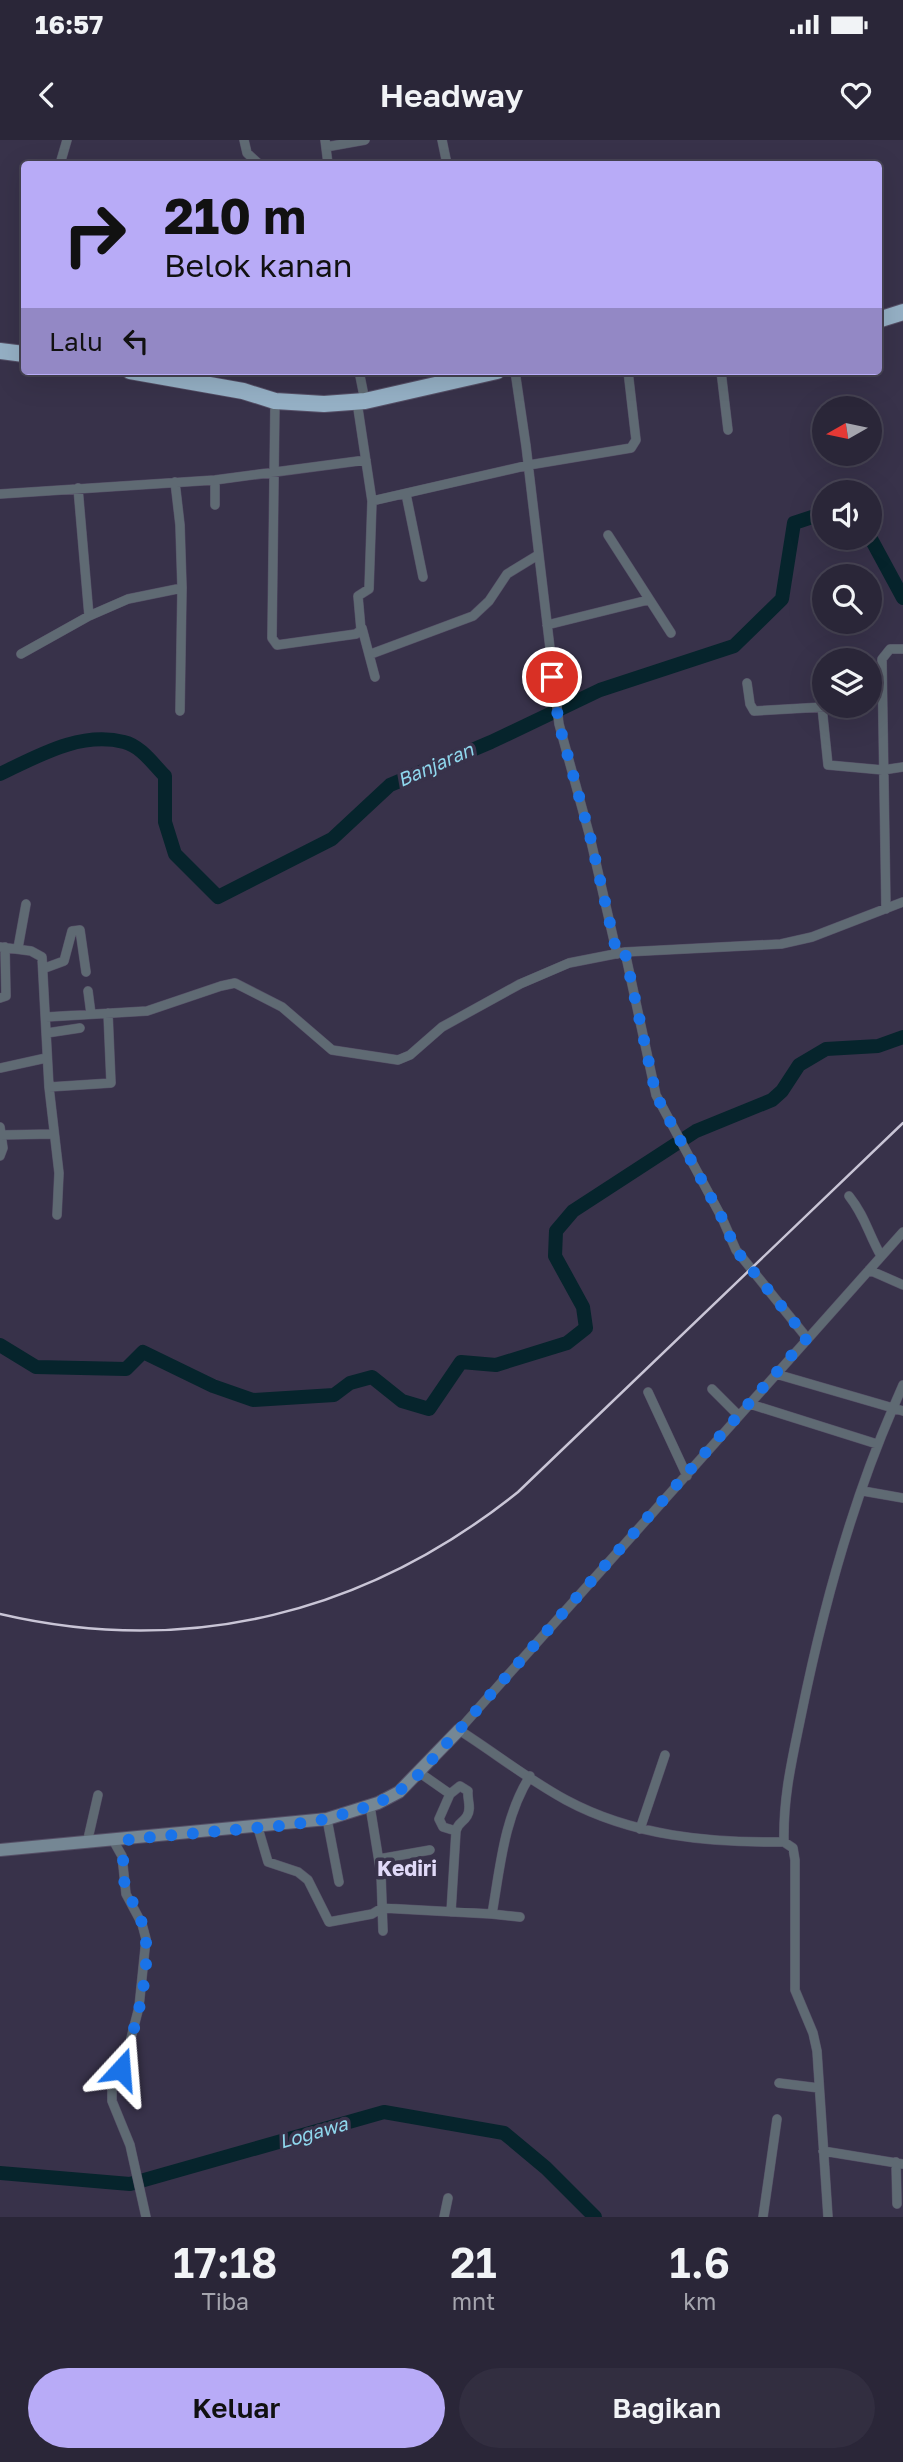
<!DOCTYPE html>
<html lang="id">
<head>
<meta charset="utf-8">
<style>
  :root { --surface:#2a2638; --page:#322e40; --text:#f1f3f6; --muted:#a5a5ae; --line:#464353; --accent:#b8abf7 }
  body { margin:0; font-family:"Golos Text",sans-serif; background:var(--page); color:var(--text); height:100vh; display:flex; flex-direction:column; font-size:26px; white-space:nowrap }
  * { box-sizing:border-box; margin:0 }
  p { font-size:23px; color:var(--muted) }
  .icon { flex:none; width:38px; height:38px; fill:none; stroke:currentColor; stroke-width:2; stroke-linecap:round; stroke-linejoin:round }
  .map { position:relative; height:2077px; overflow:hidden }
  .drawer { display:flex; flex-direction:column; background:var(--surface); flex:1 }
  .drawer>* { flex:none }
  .guide { position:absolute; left:21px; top:21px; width:861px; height:214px; border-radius:7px; box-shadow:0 7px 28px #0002,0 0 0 2px var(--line); background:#b8abf7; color:#111; overflow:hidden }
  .needle { width:46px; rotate:261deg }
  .tools { position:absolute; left:812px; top:256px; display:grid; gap:14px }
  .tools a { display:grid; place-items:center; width:70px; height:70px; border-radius:50%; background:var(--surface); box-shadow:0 7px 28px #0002,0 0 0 2px var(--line); font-size:35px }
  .pin { position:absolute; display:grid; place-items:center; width:60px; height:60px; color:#fff; margin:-30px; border:4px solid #fff; border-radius:50%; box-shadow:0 2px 7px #0007 }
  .me { position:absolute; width:77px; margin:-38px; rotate:19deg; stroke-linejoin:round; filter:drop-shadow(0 0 5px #0008) }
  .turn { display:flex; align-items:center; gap:24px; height:147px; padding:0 28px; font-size:32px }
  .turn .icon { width:91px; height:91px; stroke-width:2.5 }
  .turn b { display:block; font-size:49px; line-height:60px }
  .then { display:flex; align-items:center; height:66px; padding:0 28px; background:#0003; gap:14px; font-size:26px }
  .eta { display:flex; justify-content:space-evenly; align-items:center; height:119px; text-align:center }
  .eta b { font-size:42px; font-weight:600; line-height:49px }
  .cta { display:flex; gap:14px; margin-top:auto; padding:14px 28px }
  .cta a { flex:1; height:80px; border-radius:42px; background:var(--accent); color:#111; font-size:28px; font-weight:600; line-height:80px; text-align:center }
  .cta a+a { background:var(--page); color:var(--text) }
  .status { display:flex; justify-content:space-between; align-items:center; height:49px; padding:0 35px; background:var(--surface); direction:ltr }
  .status svg { height:19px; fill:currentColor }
  header { display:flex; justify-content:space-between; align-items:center; height:91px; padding:0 28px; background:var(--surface); font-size:32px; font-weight:600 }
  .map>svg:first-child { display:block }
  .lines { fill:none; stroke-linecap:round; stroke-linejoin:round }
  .river { stroke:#06242c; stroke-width:14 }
  .street-casing { stroke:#554f66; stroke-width:10 }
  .secondary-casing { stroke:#554f66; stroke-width:14 }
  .highway-casing { stroke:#554f66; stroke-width:18 }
  .street { stroke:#5f6a73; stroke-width:9 }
  .secondary { stroke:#758794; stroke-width:12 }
  .highway { stroke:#95b0c5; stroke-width:16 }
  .rail { stroke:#c9c5d6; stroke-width:2.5 }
  .route { stroke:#1a73e8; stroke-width:12; stroke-dasharray:0 21.6 }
  .labels { text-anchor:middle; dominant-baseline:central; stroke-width:7; stroke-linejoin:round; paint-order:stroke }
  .water-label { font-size:19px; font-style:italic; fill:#8fd7ed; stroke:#38324a }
  .quarter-label { font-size:21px; font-weight:bold; fill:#e1daf9; stroke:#38324a }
</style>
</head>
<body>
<div class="status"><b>16:57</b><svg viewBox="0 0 49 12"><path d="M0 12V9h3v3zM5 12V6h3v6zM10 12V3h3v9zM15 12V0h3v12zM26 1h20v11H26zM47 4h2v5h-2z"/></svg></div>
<header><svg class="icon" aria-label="back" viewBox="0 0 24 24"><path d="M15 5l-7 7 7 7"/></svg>Headway<svg class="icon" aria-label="heart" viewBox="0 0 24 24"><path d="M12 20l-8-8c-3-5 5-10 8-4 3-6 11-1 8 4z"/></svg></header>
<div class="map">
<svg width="903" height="2077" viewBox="0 0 903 2077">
  <rect width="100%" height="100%" fill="#38324a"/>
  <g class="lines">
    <!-- river -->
    <path class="river" d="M870 397 903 458
      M0 634C38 616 80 591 124 602 141 606 153 624 165 636V682L175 714 218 757 332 699 390 645 491 602 600 550 734 506 782 459 794 383 824 373
      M0 1205 36 1227 126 1229 143 1212 213 1246 253 1260 334 1255 350 1243 372 1237 402 1261 429 1269 461 1222 496 1225 567 1203 586 1188 583 1167 555 1116 556 1091 573 1071 696 991 772 960 782 951 799 925 826 909 878 906 903 897
      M0 2033 130 2044 384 1972 504 1993 546 2028 595 2077"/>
    <defs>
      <path id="street" d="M244 0 247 13 259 24
        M325 0 328 24
        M442 0 447 24
        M326 7 365 0
        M60 24 67 0
        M359 231 365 261
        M515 231 526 306 559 584 590 697 617 814
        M721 231 728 290
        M275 261 272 498 277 505 356 494 361 490 358 456 369 449 372 361
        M357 262 372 361 529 325 631 308 636 300 628 231
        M0 354 215 340 366 320
        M406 354 423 437
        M215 365V340
        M608 395 671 493
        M89 476 128 459 182 448 180 385 175 342
        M547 485 648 460
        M362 488 375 537
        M21 514 89 476 78 348
        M371 514 473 476 489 461 507 434 538 415
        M747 543 750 564 754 571 858 565
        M822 567 828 625 883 630 903 627
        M180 571 182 448
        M886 769 882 519 890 509H903
        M0 807 31 811 42 817 49 947 111 943 108 873
        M18 808 26 764
        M625 812 656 955 722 1078 736 1110 807 1198
        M45 828 64 821 72 791 80 790 86 832
        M88 851 91 874
        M0 858 6 856 5 807
        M46 877 147 871 221 846 235 843 282 867 332 910 398 920 410 915 442 887 520 844 569 823 625 812 781 804 812 797 903 762
        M47 893 80 888
        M0 928 46 918
        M49 947 59 1033 57 1075
        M0 987 3 1008 0 1016
        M0 995 53 994
        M849 1056C865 1076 868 1093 881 1116
        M869 1130 903 1145
        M776 1234 893 1268C851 1365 822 1472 801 1576 792 1620 783 1657 784 1702
        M903 1245 893 1268 903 1271
        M712 1249 739 1276
        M648 1252 687 1336
        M750 1264 877 1304
        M863 1351 903 1358
        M420 1633 450 1654 439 1679 443 1687 456 1691 451 1772
        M450 1654 460 1646 468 1651C467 1660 472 1668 467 1676 463 1683 458 1682 456 1691
        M370 1666 381 1734 383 1791
        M327 1679 339 1742
        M258 1688 268 1722 298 1732 308 1740 329 1782 372 1774 382 1768 492 1774C500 1728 504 1677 530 1636
        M640 1689 665 1615
        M113 1700 122 1716 126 1754 142 1784 146 1799 139 1867 129 1906 112 1950V1961L130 2005 146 2077
        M87 1703 98 1655
        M379 1719 430 1710
        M492 1774 520 1777
        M779 1943 819 1948
        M823 2011 903 2024
        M896 2022 897 2064
        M444 2077 448 2058
        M763 2077 777 1979
        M828 2077 817 1911 813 1893 795 1850V1720L793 1708 784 1702C709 1703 633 1696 566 1660 529 1640 495 1613 459 1590L903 1092"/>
      <path id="secondary" d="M0 1710 327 1679 378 1663 399 1652 459 1590"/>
      <path id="highway" d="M878 180 903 172
        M0 211 24 214
        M130 231 243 251 275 261 324 264 365 261 497 231"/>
    </defs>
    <!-- street casing -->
    <use href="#street" class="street-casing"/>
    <!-- secondary casing -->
    <use href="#secondary" class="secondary-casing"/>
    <!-- highway casing -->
    <use href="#highway" class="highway-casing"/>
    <!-- street -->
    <use href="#street" class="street"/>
    <!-- secondary -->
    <use href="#secondary" class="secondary"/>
    <!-- highway -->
    <use href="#highway" class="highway"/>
    <!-- rail -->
    <path class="rail" d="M0 1474C189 1518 367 1473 518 1352L903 983"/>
  </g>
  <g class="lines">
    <!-- route -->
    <path class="route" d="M121 1929C134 1893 149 1841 146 1802 142 1759 109 1750 129 1699L290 1685 327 1679 370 1666 394 1655 415 1638 459 1590 807 1198 736 1110 722 1078 656 955 625 813 617 814 590 696 559 584 552 537"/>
  </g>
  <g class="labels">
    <!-- water labels -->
    <g class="water-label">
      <text transform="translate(435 624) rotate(-24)">Banjaran</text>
      <text transform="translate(313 1992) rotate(-16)">Logawa</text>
    </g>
    <!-- quarter labels -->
    <g class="quarter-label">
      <text x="407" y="1728">Kediri</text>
    </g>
  </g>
</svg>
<div class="tools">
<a><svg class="needle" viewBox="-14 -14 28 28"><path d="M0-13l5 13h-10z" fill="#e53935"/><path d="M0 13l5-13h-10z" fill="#a5a5ae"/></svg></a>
<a><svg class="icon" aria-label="sound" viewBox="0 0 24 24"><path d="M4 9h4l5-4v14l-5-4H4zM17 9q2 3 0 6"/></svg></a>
<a><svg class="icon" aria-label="search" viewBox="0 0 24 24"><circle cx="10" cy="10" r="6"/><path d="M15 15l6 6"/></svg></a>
<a><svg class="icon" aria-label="layers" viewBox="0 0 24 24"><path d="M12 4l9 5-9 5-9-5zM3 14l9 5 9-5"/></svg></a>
</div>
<div class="pin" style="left:552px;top:537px;background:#d93025"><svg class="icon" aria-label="arrive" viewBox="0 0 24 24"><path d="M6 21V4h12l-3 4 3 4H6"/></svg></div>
<svg class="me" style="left:121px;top:1929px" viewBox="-20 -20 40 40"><path d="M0-17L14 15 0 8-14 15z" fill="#1a73e8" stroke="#fff" stroke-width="4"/></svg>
<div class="guide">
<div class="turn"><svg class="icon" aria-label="right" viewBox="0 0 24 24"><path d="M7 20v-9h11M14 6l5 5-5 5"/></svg><div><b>210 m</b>Belok kanan</div></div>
<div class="then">Lalu<svg class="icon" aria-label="left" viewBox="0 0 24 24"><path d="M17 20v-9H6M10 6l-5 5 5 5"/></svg></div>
</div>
</div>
<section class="drawer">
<div class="eta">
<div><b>17:18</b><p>Tiba</p></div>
<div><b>21</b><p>mnt</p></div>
<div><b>1.6</b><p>km</p></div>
</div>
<div class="cta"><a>Keluar</a><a>Bagikan</a></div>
</section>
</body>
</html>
